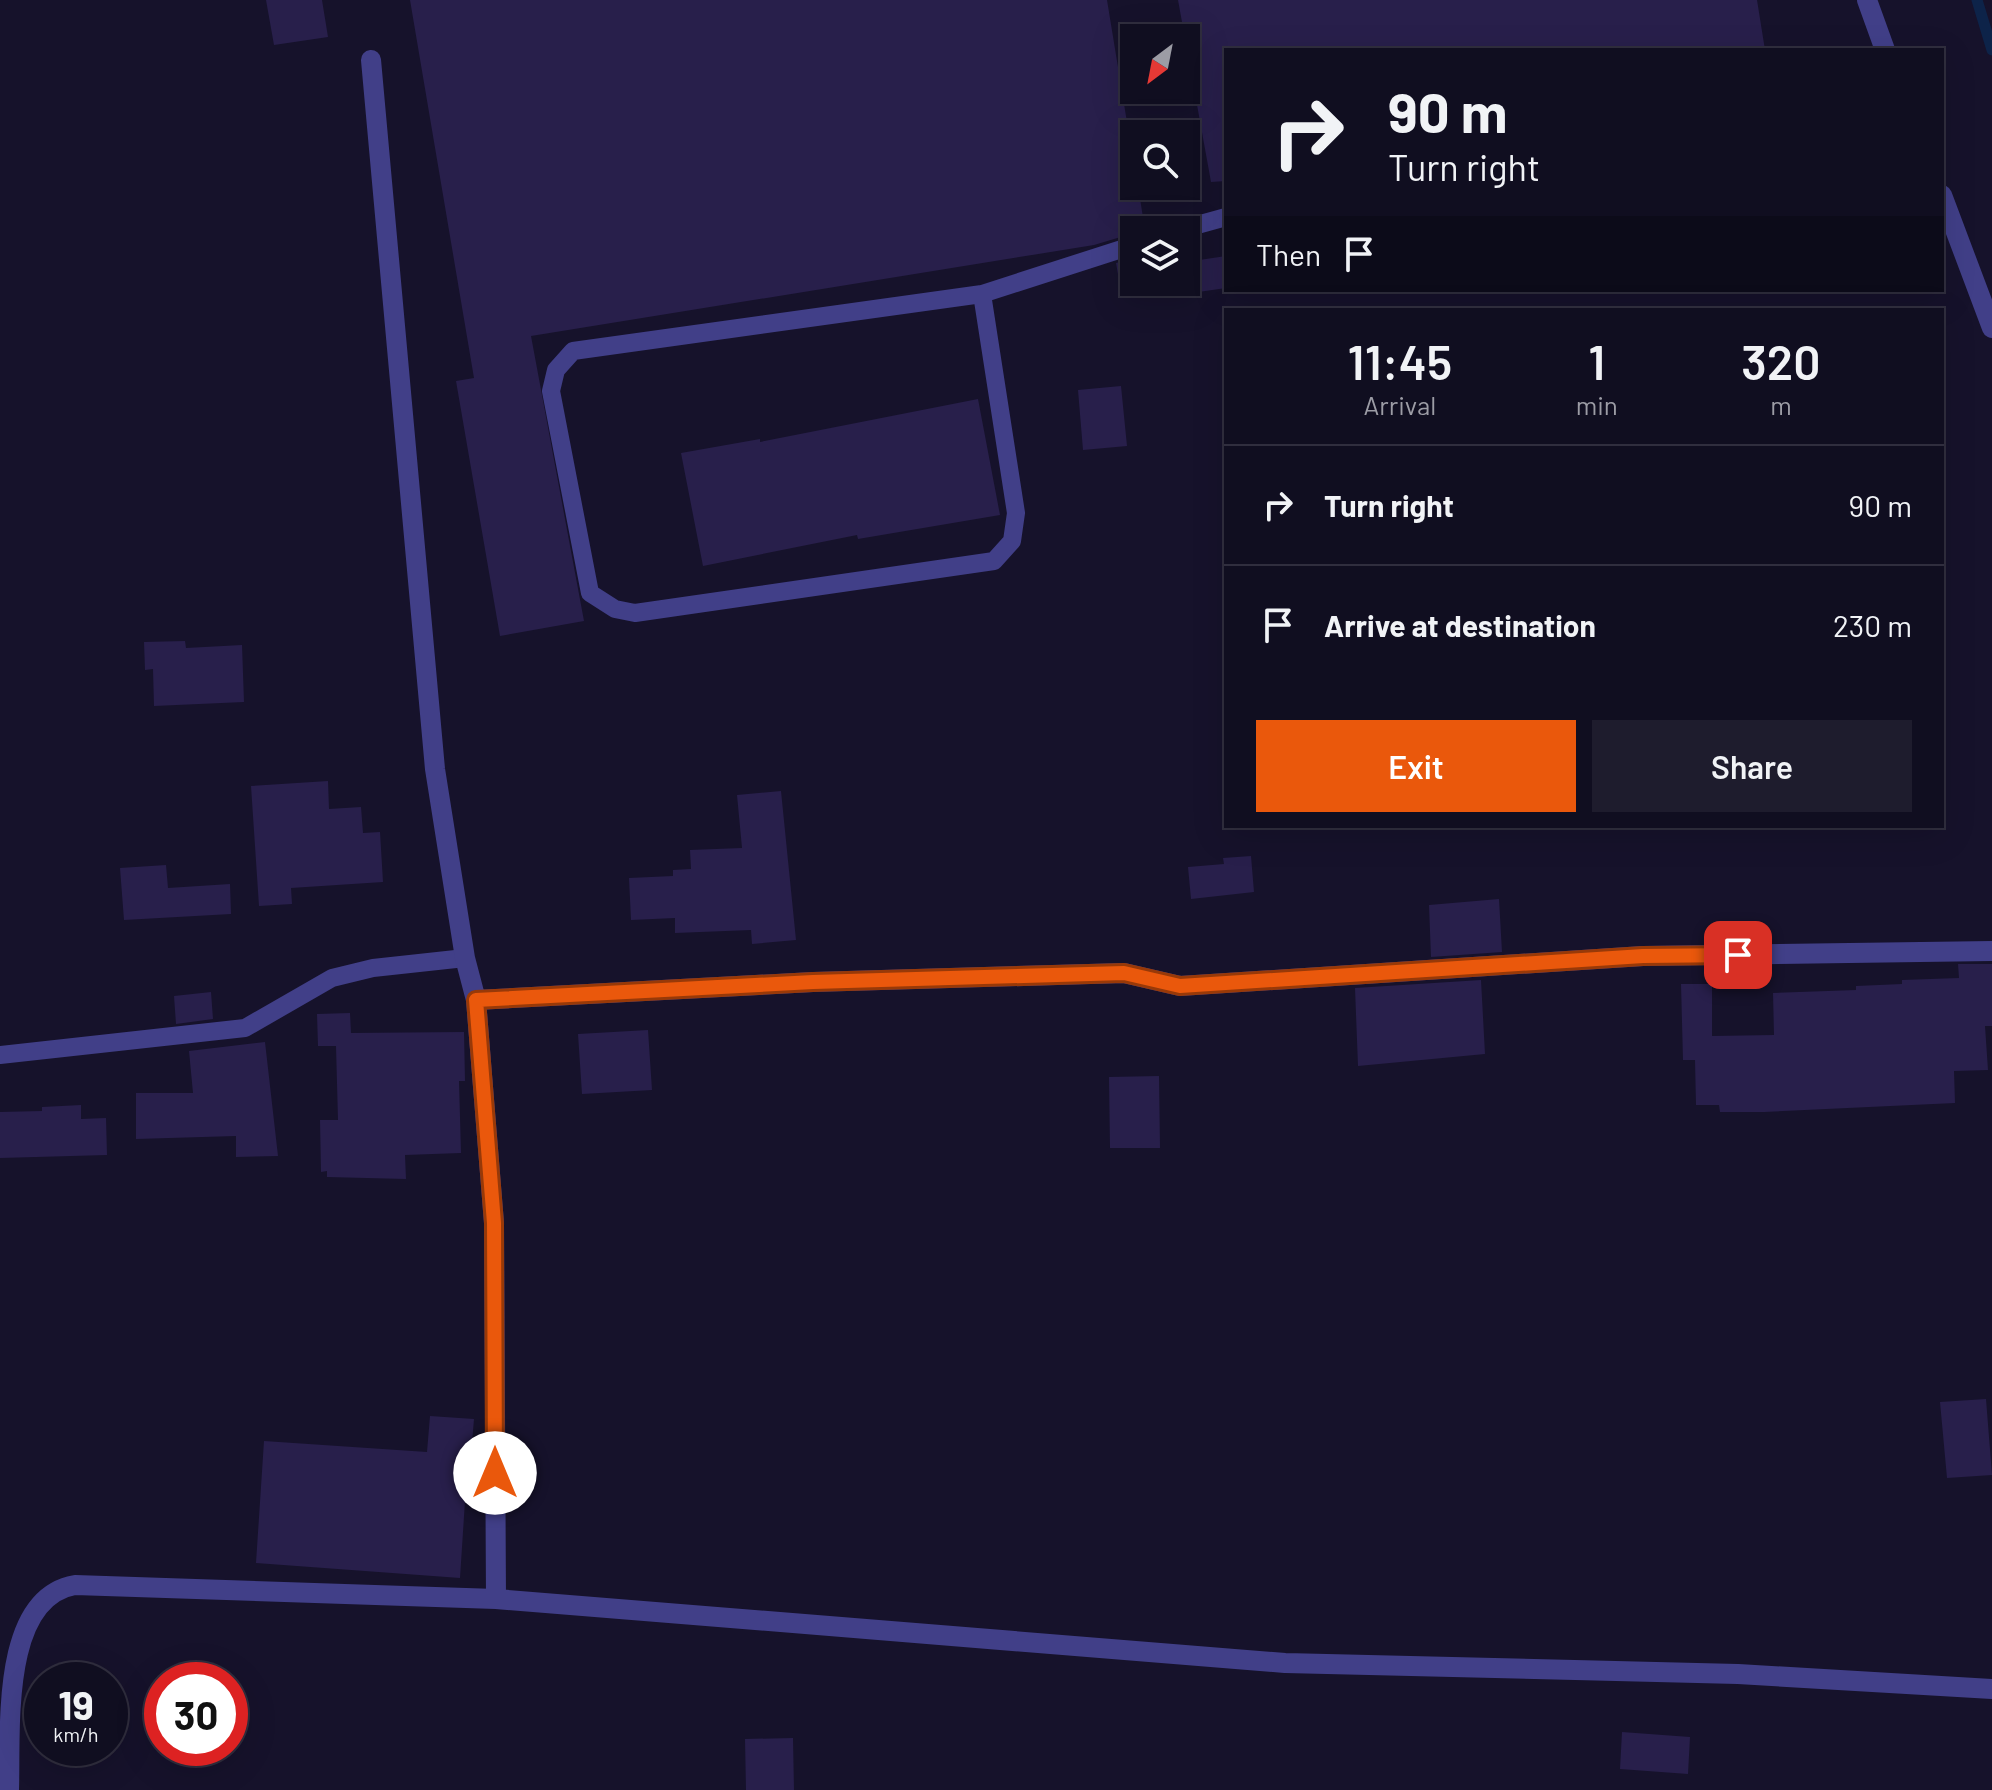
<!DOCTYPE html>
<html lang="en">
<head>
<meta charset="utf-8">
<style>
  :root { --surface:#100e20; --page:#1e1c2d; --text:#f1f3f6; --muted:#9c9ca5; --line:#302e3e; --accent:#ea580c }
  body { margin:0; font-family:Barlow,sans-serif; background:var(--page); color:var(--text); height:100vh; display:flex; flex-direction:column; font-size:30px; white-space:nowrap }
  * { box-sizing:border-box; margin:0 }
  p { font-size:26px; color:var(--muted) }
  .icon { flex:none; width:44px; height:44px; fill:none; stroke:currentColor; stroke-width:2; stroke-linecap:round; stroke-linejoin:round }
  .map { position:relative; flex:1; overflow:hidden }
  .sheet { position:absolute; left:1224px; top:308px; width:720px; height:520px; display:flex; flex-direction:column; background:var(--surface); border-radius:0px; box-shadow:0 8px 32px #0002,0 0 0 2px var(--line) }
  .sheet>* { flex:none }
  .hud { position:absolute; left:1224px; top:48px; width:720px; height:244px; border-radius:0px; box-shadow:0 8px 32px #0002,0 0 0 2px var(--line); background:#100e20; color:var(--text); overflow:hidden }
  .needle { width:52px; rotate:212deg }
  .controls { position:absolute; left:1120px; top:24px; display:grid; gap:16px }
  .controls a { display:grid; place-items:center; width:80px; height:80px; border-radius:0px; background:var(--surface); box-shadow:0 8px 32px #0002,0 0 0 2px var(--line); font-size:40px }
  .speed { position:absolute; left:24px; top:1662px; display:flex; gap:16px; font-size:40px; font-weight:700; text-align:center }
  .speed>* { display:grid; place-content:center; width:104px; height:104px; border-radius:50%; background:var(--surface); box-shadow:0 8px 32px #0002,0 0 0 2px var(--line); line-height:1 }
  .speed small { font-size:20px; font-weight:400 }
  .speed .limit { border:12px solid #d22; background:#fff; color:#111 }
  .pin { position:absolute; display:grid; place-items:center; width:68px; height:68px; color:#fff; margin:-34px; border-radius:16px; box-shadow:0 4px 12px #0006 }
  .me { position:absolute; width:88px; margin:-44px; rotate:0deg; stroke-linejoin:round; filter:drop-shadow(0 0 6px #0008) }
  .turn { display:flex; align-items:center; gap:28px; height:168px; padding:0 32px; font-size:36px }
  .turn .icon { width:104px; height:104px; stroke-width:2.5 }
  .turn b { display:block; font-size:56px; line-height:68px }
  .then { display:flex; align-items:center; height:76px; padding:0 32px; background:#0003; gap:16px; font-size:30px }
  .eta { display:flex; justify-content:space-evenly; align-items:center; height:136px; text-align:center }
  .eta b { font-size:48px; font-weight:600; line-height:56px }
  .action { display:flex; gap:16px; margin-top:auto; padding:16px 32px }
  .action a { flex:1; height:92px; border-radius:0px; background:var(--accent); color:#fff; font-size:32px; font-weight:600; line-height:92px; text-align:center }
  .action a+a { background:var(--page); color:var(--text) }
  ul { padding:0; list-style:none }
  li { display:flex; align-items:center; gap:24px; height:120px; padding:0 32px; border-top:2px solid var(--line) }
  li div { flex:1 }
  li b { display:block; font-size:30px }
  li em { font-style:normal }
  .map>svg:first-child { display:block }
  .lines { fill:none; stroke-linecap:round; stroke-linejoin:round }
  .stream { stroke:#0d2349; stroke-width:11 }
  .building { fill:#281f4b }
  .service { stroke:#413f88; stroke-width:18 }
  .minor { stroke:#413f88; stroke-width:20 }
  .tertiary { stroke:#413f88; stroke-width:20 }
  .route-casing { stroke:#983908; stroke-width:20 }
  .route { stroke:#ea580c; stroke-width:14 }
</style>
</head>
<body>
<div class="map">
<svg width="1992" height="1790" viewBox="0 0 1992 1790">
  <rect width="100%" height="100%" fill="#16122b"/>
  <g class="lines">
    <!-- stream -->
    <path class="stream" d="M1977 0 1992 50"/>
  </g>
  <!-- building -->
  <path class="building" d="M266 0H322L328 37 274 45Z
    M410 0H1107L1134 165V186H1138L1145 230H1134V233L1094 245 531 336 584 621 500 636 456 381 474 378Z
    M1178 0H1757L1765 50H1226V181L1211 182Z
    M1226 256V288L1157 298 1155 282H1186V262Z
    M1134 258V282H1154L1155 292 1122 297 1116 263Z
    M1121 386 1127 446 1083 450 1078 390Z
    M978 399 1000 515 858 539 857 535 703 566 681 453 760 439V442Z
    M185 641 186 648 242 645 244 702 154 706 153 669 145 670 144 642Z
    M328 781 329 809 361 807 363 833 380 832 383 882 291 888 292 904 259 906 251 786Z
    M781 791 796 940 752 944 751 930 675 933V918L631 920 629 878 673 876V870L691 869 690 850 742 848 737 795Z
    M1251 856 1254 892 1191 899 1188 867 1224 864 1223 858Z
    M166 865 168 888 230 884 231 914 124 920 120 868Z
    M1499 899 1502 952 1431 957 1429 905Z
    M1958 964H1992V1026H1985L1988 1070 1954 1071 1955 1103 1764 1112H1720L1719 1105H1696L1695 1060H1683L1681 984H1712V1036L1774 1035 1773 993 1856 990V986L1902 984V980L1959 978Z
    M1481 980 1485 1054 1358 1066 1355 988Z
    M211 992 213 1019 176 1024 174 996Z
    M350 1013 351 1033 464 1032 465 1081H459L461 1153 405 1155 406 1179 327 1177V1171L321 1172 320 1120H338L336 1046H318L317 1014Z
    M648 1030 652 1090 582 1094 578 1034Z
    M265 1042 278 1156 236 1157V1136L136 1139V1093H193L189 1051Z
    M1159 1076 1160 1148H1110L1109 1077Z
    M81 1105V1119L106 1118 107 1155 0 1158V1112L42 1111V1107Z
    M1986 1399 1992 1475 1947 1478 1940 1402Z
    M430 1416 474 1419 471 1455H468L460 1578 256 1563 264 1441 427 1452Z
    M1622 1732 1690 1737 1688 1774 1620 1769Z
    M793 1738 794 1790H746L745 1739Z"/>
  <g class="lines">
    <!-- service -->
    <path class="service" d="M1179 230 1226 217
      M982 294 1016 513 1012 541 994 561 635 613 615 609 590 593 551 391 556 370 573 351 982 294 1134 245
      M0 1055 245 1028 332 978 373 968 465 958"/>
    <!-- minor -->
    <path class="minor" d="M371 60 435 769 465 958 476 1000 494 1223 496 1599
      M476 1000 813 982 1124 973 1180 986 1643 956 1992 951
      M9 1790C11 1730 0 1598 75 1585L496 1599 1285 1663 1738 1674 1992 1689"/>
    <!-- tertiary -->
    <path class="tertiary" d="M1867 0 1885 50
      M1942 195 1992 328"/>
  </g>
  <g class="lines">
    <defs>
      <path id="route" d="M495 1473 494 1223 476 1000 813 982 1124 973 1180 986 1643 956 1738 955"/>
    </defs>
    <!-- route casing -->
    <use href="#route" class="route-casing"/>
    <!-- route -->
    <use href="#route" class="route"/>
  </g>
</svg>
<div class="controls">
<a><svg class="needle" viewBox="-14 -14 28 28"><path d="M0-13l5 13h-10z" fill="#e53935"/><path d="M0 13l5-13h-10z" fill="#9c9ca5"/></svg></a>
<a><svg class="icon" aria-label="search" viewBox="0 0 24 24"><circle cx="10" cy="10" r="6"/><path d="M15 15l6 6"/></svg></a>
<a><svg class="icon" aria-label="layers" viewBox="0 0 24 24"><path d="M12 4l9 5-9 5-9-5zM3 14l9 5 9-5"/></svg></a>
</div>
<div class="speed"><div>19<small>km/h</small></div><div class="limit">30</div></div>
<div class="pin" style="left:1738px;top:955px;background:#d93025"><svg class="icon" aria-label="arrive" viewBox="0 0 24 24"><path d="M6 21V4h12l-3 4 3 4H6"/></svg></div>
<svg class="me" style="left:495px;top:1473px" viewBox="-20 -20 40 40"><circle r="19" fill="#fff"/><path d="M0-13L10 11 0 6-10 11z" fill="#ea580c"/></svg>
<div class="hud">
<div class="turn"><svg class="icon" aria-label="right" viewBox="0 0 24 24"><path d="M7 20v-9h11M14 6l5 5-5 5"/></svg><div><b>90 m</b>Turn right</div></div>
<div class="then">Then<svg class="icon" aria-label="arrive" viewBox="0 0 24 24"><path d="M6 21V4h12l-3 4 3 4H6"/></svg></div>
</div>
<section class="sheet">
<div class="eta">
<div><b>11:45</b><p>Arrival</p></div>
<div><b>1</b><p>min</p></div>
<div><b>320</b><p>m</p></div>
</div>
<ul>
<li><svg class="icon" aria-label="right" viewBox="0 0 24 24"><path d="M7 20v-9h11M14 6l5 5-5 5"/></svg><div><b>Turn right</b></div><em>90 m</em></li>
<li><svg class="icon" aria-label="arrive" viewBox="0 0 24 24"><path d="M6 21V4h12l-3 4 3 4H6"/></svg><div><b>Arrive at destination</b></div><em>230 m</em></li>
</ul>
<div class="action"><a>Exit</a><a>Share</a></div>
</section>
</div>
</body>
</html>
